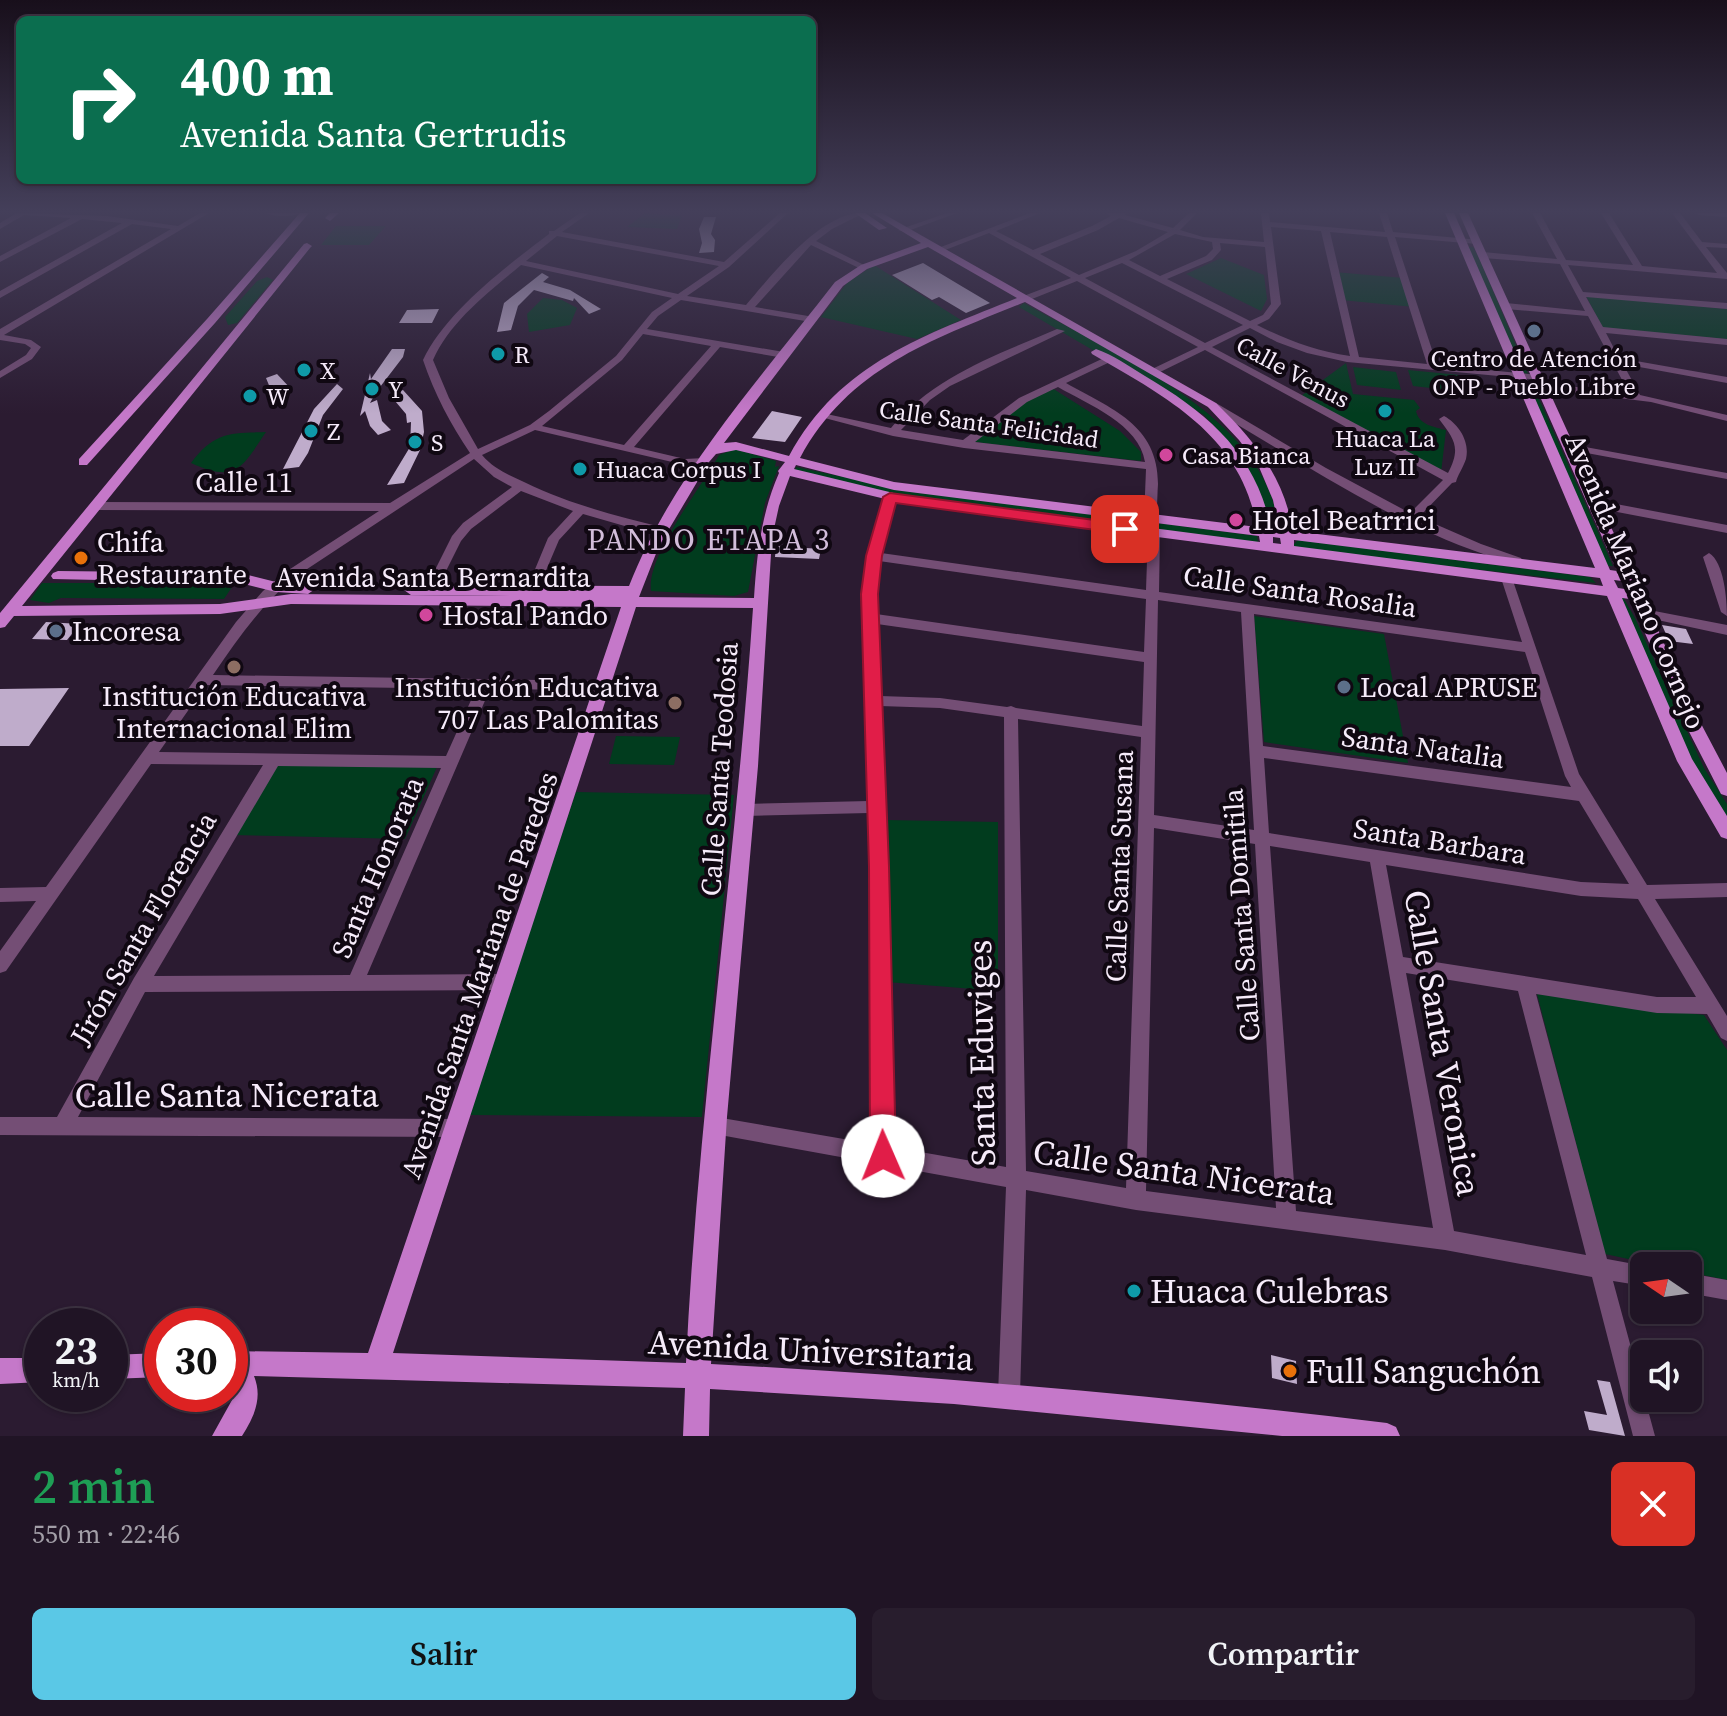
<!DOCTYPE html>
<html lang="es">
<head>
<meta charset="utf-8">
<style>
  :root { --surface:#201425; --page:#281d2d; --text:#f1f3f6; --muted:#a29ea7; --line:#3d3342; --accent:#5ac8e6 }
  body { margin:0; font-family:"Source Serif 4",serif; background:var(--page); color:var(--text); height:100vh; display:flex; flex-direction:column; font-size:30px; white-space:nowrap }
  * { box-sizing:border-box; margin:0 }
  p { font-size:26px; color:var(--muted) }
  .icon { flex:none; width:44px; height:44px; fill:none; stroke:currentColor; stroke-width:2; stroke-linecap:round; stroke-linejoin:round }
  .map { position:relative; height:1436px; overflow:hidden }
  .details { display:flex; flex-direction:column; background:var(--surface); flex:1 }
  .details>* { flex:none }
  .hud { position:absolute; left:16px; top:16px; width:800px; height:168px; border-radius:12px; box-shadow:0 2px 6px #0004,0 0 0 2px var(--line); background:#0b6e4f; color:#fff; overflow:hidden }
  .needle { width:52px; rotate:283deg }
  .tools { position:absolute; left:1630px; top:1252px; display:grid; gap:16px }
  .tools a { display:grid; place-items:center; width:72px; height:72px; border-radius:12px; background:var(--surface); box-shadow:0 2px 6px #0004,0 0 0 2px var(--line); font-size:40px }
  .speed { position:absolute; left:24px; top:1308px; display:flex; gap:16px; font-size:40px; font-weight:700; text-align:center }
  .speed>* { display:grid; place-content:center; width:104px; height:104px; border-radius:50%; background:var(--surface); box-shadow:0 2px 6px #0004,0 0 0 2px var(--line); line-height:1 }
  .speed small { font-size:20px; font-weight:400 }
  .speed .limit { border:12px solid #d22; background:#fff; color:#111 }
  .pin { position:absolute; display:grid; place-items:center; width:68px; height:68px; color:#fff; margin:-34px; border-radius:16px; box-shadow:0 4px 12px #0006 }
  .me { position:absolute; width:88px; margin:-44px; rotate:359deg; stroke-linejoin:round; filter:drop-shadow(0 0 6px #0008) }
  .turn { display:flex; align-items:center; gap:28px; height:168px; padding:0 32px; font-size:36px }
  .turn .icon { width:104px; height:104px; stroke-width:2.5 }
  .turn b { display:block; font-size:56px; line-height:68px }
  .round { display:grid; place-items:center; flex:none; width:84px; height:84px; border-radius:12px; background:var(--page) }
  .overview { display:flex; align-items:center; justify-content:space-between; height:136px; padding:0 32px }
  h1 { font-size:48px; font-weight:600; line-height:60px; color:#1e9e55 }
  .action { display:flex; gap:16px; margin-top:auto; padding:16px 32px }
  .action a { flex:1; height:92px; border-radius:12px; background:var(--accent); color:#111; font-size:32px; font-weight:600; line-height:92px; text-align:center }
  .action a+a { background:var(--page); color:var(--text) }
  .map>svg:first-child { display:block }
  .green { fill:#013c1e }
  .building { fill:#bfaccb }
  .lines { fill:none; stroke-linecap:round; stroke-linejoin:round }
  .minor { fill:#744e75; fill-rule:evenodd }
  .major { fill:#c578c9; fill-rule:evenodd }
  .route { fill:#e11d48; stroke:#92132f; stroke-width:2 }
  .service-dot { fill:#5c6f8a; stroke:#100812; stroke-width:3 }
  .culture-dot { fill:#0f9aa8; stroke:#100812; stroke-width:3 }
  .hotel-dot { fill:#d1479c; stroke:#100812; stroke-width:3 }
  .food-dot { fill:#e8710a; stroke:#100812; stroke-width:3 }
  .education-dot { fill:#8d6e63; stroke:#100812; stroke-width:3 }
  .labels { text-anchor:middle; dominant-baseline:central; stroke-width:8; stroke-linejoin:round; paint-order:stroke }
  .far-poi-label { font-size:24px; fill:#f6ebfa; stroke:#100812; text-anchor:start }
  .far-street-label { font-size:24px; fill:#f6ebfa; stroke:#100812 }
  .street-label { font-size:28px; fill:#f6ebfa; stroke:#100812 }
  .poi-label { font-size:28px; fill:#f6ebfa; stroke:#100812; text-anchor:start }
  .neighbourhood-label { font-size:30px; letter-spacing:2px; fill:#d2bdda; stroke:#100812 }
  .near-street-label { font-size:34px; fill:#f6ebfa; stroke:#100812 }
  .near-poi-label { font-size:34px; fill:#f6ebfa; stroke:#100812; text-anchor:start }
</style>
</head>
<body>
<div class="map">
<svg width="1727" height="1436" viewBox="0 0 1727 1436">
  <rect width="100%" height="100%" fill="#2b1b31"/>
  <!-- green -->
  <path class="green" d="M645 213 682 216 677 229 627 227Z
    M336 226H386L369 245H321Z
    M1464 246 1473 247 1479 258 1528 374 1524 373Z
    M1221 258 1264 275 1267 299 1261 311 1186 274Z
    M874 265 961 320 917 339 821 317 847 283Z
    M1334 272 1404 278 1414 307 1341 300Z
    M267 277 273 280 237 323 228 325 225 317 257 281Z
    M1586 296 1727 309V339L1603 328Z
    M543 298 562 300 577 308 570 325 529 332 527 314Z
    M1024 303C1108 351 1270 417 1278 528L1269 526 1265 507 1251 477 1230 444 1204 415 1019 307Z
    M1346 363 1353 394 1414 400 1420 408 1416 411C1419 425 1434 427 1446 430L1441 473 1301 396Z
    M1353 367 1396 372 1401 390 1357 385Z
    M1408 370 1470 376 1476 393 1413 386Z
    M1522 382 1532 383 1613 566H1605Z
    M1052 388 1120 431 1141 452V461L975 442C999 418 1021 401 1052 388Z
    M266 432C242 467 237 484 191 463 214 432 230 433 266 432Z
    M735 449 776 461 775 467 779 466 765 503 748 592 734 596 651 591C646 556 701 488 719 455Z
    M796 467 905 490 1257 536 1258 543 896 494 795 472Z
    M1298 540 1590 577 1596 583 1297 549 1293 545Z
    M42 583H229L234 584 224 599 61 598 49 603 30 600Z
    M1617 595 1623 597 1635 618 1704 768 1727 804V825L1709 798Z
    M1254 616 1384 634 1408 763 1264 742Z
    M616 736 680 737 674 765 609 764Z
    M275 764 437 767 405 839 230 835Z
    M576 792 734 795 702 1117 468 1115Z
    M884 820 998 822V991L887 982Z
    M1537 994 1704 1015 1727 1050V1280L1688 1272V1266H1661L1605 1254Z"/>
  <!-- building -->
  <path class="building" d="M704 217H716L711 234 715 240 714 252 699 253 702 243 699 229Z
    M923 263 963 287 990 303 966 313 939 297 932 300 892 275Z
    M542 273 549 277 543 282 570 290 601 309 589 314 574 298 573 301 534 290 518 306 511 330 497 332 504 303Z
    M439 309 432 323H399L407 310Z
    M392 349H405L403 357 380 387 371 380 375 394 370 403 377 400 382 421 391 430 378 435 370 426 365 411 360 416 370 373 371 379Z
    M277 374 291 389 273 395 266 378Z
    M337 384 343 389 323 415 308 453 299 467 283 469 314 409Z
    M403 390 422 411 424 432 420 450 404 483 387 485 410 447 411 422 407 423 406 414 390 395Z
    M772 411 802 417 785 442 752 438Z
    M776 546 821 549 819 559 775 557Z
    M46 622 80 624 67 640 32 639Z
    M1662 625 1686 629 1693 644 1669 641Z
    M69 688 29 746H0V689Z
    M1271 1355 1296 1361 1297 1384 1272 1378Z
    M1597 1380 1610 1382 1625 1436 1589 1430 1584 1411 1607 1415Z"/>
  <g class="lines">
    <!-- minor -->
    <path class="minor" d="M17 213 107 216 178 226 200 213H209L4 335 31 340 41 347 32 359 0 378V371L26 355 31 348 25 344 0 340V329L171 229 132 224 0 298V291L122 223 82 219 0 262V256L71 218 24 215 0 229V223Z
      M266 213H301C293 217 274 217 266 213Z
      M580 213H589L562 232 724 262 780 213H788L729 267 687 296 746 305C771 276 822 210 864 213L832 229 816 241 868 267 861 269 811 245 755 307 814 317V321L811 322 681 300 658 316 647 329 784 352 789 355 784 358 720 347 634 447 685 459 704 458 709 461 708 463 685 465 535 430 482 455C494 469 509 475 524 482 569 504 616 516 665 528V534L642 531 583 514 559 540 536 594H528L526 591 548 538 573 511 521 491 471 529 461 541 435 593H427L425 590 452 536 463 523 512 487 494 477 474 459 292 579C260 607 237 640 213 675L608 681 610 685 603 690 490 689 367 975 504 974 510 976 513 982 510 988 504 990 145 992 78 1117 454 1119 461 1121 463 1128 461 1135 454 1137 0 1135V1117H57L134 978 263 765 151 764 6 971 0 973V951L36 901 0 902V888L46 887 236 622 263 591 284 573 379 511 95 510 89 506 95 502 390 503 470 453C451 425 434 393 423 360 446 311 507 266 549 234V231H554ZM557 236 719 266 678 294 526 261ZM521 265 672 298 652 312 616 356 549 411 530 425 478 449 449 398 433 360C450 321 489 292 521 265ZM643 334 711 346 624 445 542 426 622 360ZM206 685 476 689 446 756 159 752ZM278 766 441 768 350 975 154 976Z
      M947 213H957L905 232 898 230Z
      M1030 213H1040L996 231 1033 250 1092 226 1111 216 1106 213H1126L1125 215 1173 228 1189 213H1197L1180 230 1203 237 1264 242 1261 213H1269L1270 222 1385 232 1379 213H1387L1393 232 1480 240V244H1477L1395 237 1437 365 1538 375 1541 376V380L1347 362 1307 353 1277 342 1250 328 1212 347 1448 473C1461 448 1455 440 1439 419L1444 416C1459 424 1470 442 1466 459 1463 468 1457 476 1456 482L1452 483 1419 517 1481 544 1521 558 1523 561 1521 564C1510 565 1497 559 1486 555 1387 521 1298 460 1208 407V403H1216L1326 468 1410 513 1443 480 1205 350 1156 374H1150V370L1198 347 1077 281 1027 301H1021V297L1071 278 989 233 940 252 933 250ZM1119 218 1168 232 1136 251 1079 275 1040 254 1098 230ZM1271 227 1321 231 1350 356C1316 351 1287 340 1257 325L1269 319 1281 304ZM1330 232 1387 237 1427 364 1359 357ZM1175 234 1212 242 1213 249 1206 256 1160 276 1129 260ZM1220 243 1265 247 1271 304 1263 315 1250 321 1167 279 1212 260 1221 250ZM1122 263 1243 325 1205 343 1085 278Z
      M1532 213H1540L1566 260 1633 265 1601 213H1609L1642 266 1717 273 1672 213H1680L1702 242 1727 244V248L1706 247 1727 273V279L1568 265 1583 292 1727 303V309L1586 297 1603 327 1727 339V345L1606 333 1619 358 1727 377V383L1623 364 1640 395 1727 415V421L1651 402 1538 388 1537 386 1542 383 1629 393 1588 316 1506 309 1501 306 1506 303 1585 311 1560 264 1483 258 1479 255 1483 252 1557 259Z
      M1695 213H1727V217L1699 215Z
      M1057 329 1065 331 950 386 930 400 901 430 963 440 1019 398 1106 357H1112V361L1066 383C1111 409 1158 424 1158 484 1157 496 1158 510 1154 522L1150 523 1144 519 1146 469 964 448 893 436 817 416 822 413 891 428C934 376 997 355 1057 329ZM1058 387C1089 405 1139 424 1145 462L975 442 1027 402Z
      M1569 444 1727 473V479L1565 449 1564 447Z
      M890 493 896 497 881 553 1146 590 1148 532 1154 528 1160 532 1159 592 1522 642 1501 578 1507 574 1511 575 1579 774 1647 885 1727 883V897L1655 899 1727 1016V1041L1721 1038 1707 1014 1657 1013 1536 994 1607 1259 1645 1266 1644 1286 1613 1281 1655 1436H1633L1592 1277 1445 1250 1136 1210 1026 1190 1020 1395 1017 1403 1009 1406 1001 1403 998 1395 1006 1187 709 1133 707 1126 709 1119 716 1117 873 1144 869 813 746 816 741 814 738 810 741 806 746 804 869 801 863 594 868 556 884 497ZM879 561 1146 599 1144 652 876 614 875 594ZM1158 600 1241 612 1254 830 1154 815ZM1254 614 1525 652 1565 776 1571 787 1263 746ZM877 624 1144 662 1142 726 1016 708 1011 706 1007 707 940 698 880 696ZM880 706 940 708 1004 717 1006 1167 892 1147 887 867ZM1018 719 1141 737 1126 1188 1026 1171ZM1264 758 1579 801 1629 884 1581 882 1269 833ZM1154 828 1255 844 1276 1208 1146 1191ZM1270 846 1370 862 1433 1228 1296 1211ZM1386 865 1581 896 1638 899 1696 997H1657L1403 957ZM1406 973 1518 991 1586 1255 1454 1231Z
      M1595 500 1727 525V533L1591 507V501Z
      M1709 553C1724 562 1727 599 1727 616L1721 612 1703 557Z
      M1644 609 1727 625V635L1639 616 1638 613 1639 610Z
      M1688 1273 1727 1280V1300L1688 1293Z"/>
    <!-- major -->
    <path class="major" d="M300 213H309L215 323 87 465H79V459L207 319Z
      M330 213H339L330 221 325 218Z
      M855 213H865L887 228 879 230Z
      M872 213H882L1216 403C1254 440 1284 477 1293 531L1595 568 1445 213H1454L1610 570 1617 571 1459 213H1468L1698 718 1727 773V796L1721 794 1682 718 1630 599 1622 598 1692 759 1727 816V839L1721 837 1677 761 1607 596 906 504 790 476 779 506 772 538 758 766 727 1117 711 1364C937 1376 1162 1396 1387 1423L1396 1427 1400 1436H1282L954 1404 710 1389 709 1436H683L685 1388 254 1376C263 1398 254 1417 242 1436H212L232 1400 230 1351 368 1353 621 607 291 604 220 614 14 616 5 627 0 628V613L304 244 307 243 312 246 310 248 22 606 220 604 291 594 625 597 411 595 404 590 411 585 629 586C674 472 761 378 835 282L861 265 921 243ZM928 247 1017 298C926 335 840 362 789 456L736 442 724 443 843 286 867 269ZM1025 302 1208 407 1239 440 1259 467 1273 500 1279 529 1271 528C1256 454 1208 413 1145 376 1129 366 1113 355 1096 349L1091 352 1092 354C1166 397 1241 435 1257 527L894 482 800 458C850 366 935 339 1025 302ZM736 450 785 462 778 471 779 473C761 514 757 554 754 598L639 597 659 546 709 462 716 454ZM796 465 894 490 1259 536 1260 542 906 496 794 469ZM1273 537 1280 538 1281 544 1273 543ZM1294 540 1600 578 1603 586 1294 546ZM1614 580 1622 581 1625 589 1618 588ZM636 607 753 608C736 860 698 1111 686 1363L393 1353Z
      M58 571 240 573 276 582 308 584 315 589 308 594 276 592 240 583 53 579 51 576 53 573Z
      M162 1353V1377L110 1379V1355Z
      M0 1358H42V1382L0 1384Z"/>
  </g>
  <!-- sky -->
  <linearGradient id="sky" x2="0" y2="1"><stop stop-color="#180f1b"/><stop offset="0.51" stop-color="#443f5a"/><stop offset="1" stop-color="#443f5a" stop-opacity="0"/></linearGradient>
  <rect width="1727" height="414" fill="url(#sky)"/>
  <!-- route -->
  <path class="route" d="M890 493 1125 524 1133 529 1125 534 896 503 882 556 878 594 889 867 896 1156 892 1165 883 1169 874 1165 870 1156 869 867 861 594 866 556 883 497Z"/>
  <!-- markers -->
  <g class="service-dot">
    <circle cx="1534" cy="331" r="8"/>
    <circle cx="56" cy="631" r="8"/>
    <circle cx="1344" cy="687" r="8"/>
  </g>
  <g class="culture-dot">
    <circle cx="498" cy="354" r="8"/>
    <circle cx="304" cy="370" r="8"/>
    <circle cx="372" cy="389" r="8"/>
    <circle cx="250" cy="396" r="8"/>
    <circle cx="1385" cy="411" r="8"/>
    <circle cx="311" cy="431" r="8"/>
    <circle cx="415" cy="442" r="8"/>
    <circle cx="580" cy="469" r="8"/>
    <circle cx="1134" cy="1291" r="8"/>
  </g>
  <g class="hotel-dot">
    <circle cx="1166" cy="455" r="8"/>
    <circle cx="1236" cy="520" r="8"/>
    <circle cx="426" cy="615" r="8"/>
  </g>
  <g class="food-dot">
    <circle cx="81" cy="558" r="8"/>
    <circle cx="1290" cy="1371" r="8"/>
  </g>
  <g class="education-dot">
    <circle cx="234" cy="667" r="8"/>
    <circle cx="675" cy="703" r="8"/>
  </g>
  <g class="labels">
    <!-- far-poi labels -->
    <g class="far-poi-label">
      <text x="514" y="354">R</text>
      <text x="1534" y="358" text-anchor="middle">Centro de Atención<tspan x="1534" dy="28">ONP - Pueblo Libre</tspan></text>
      <text x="320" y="370">X</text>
      <text x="388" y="389">Y</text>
      <text x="266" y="396">W</text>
      <text x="327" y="431">Z</text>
      <text x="1385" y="438" text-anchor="middle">Huaca La<tspan x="1385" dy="28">Luz II</tspan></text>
      <text x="431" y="442">S</text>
      <text x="1182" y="455">Casa Bianca</text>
      <text x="596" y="469">Huaca Corpus I</text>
    </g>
    <!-- far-street labels -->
    <g class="far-street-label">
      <text transform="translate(1293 372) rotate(28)">Calle Venus</text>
      <text transform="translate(989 424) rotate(8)">Calle Santa Felicidad</text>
    </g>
    <!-- street labels -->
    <g class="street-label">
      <text x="244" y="482">Calle 11</text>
      <text x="433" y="577">Avenida Santa Bernardita</text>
      <text transform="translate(1636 581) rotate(67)">Avenida Mariano Cornejo</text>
      <text transform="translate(1300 591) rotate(8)">Calle Santa Rosalia</text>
      <text transform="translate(1423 747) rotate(8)">Santa Natalia</text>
      <text transform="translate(719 769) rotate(-86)">Calle Santa Teodosia</text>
      <text transform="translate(1440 841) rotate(9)">Santa Barbara</text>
      <text transform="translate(1119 866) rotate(-88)">Calle Santa Susana</text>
      <text transform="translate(377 867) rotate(-67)">Santa Honorata</text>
      <text transform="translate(1241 915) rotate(-94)">Calle Santa Domitila</text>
      <text transform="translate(143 928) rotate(-60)">Jirón Santa Florencia</text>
      <text transform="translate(479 975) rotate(-71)">Avenida Santa Mariana de Paredes</text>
    </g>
    <!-- poi labels -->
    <g class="poi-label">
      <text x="1252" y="520">Hotel Beatrrici</text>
      <text x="97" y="542">Chifa<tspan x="97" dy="32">Restaurante</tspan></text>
      <text x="442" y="615">Hostal Pando</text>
      <text x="72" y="631">Incoresa</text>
      <text x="659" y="687" text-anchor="end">Institución Educativa<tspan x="659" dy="32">707 Las Palomitas</tspan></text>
      <text x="1360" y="687">Local APRUSE</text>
      <text x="234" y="696" text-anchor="middle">Institución Educativa<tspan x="234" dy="32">Internacional Elim</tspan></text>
    </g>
    <!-- neighbourhood labels -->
    <g class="neighbourhood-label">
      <text x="709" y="539">PANDO ETAPA 3</text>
    </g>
    <!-- near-street labels -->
    <g class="near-street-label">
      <text transform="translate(1443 1043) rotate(80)">Calle Santa Veronica</text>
      <text transform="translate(981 1053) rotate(-91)">Santa Eduviges</text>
      <text x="227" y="1095">Calle Santa Nicerata</text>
      <text transform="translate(1184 1172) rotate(8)">Calle Santa Nicerata</text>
      <text transform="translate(811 1350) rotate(3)">Avenida Universitaria</text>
    </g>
    <!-- near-poi labels -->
    <g class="near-poi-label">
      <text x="1150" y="1291">Huaca Culebras</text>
      <text x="1306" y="1371">Full Sanguchón</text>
    </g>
  </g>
</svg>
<div class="tools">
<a><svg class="needle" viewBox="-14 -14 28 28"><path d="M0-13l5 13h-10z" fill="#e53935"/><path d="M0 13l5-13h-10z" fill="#a29ea7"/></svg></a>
<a><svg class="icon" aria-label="sound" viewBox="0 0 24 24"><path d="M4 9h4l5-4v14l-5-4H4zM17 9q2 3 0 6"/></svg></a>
</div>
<div class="speed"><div>23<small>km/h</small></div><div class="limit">30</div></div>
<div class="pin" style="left:1125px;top:529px;background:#d93025"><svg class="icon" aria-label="arrive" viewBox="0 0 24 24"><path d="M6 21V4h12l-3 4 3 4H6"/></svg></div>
<svg class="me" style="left:883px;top:1156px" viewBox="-20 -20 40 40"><circle r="19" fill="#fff"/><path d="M0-13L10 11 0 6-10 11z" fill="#e11d48"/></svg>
<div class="hud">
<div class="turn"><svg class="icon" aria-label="right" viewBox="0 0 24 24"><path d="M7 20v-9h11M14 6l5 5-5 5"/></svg><div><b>400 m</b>Avenida Santa Gertrudis</div></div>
</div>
</div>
<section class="details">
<div class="overview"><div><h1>2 min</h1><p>550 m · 22:46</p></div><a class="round" style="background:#d93025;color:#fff"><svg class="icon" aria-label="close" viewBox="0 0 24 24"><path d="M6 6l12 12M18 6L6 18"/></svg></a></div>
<div class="action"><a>Salir</a><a>Compartir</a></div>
</section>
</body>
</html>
